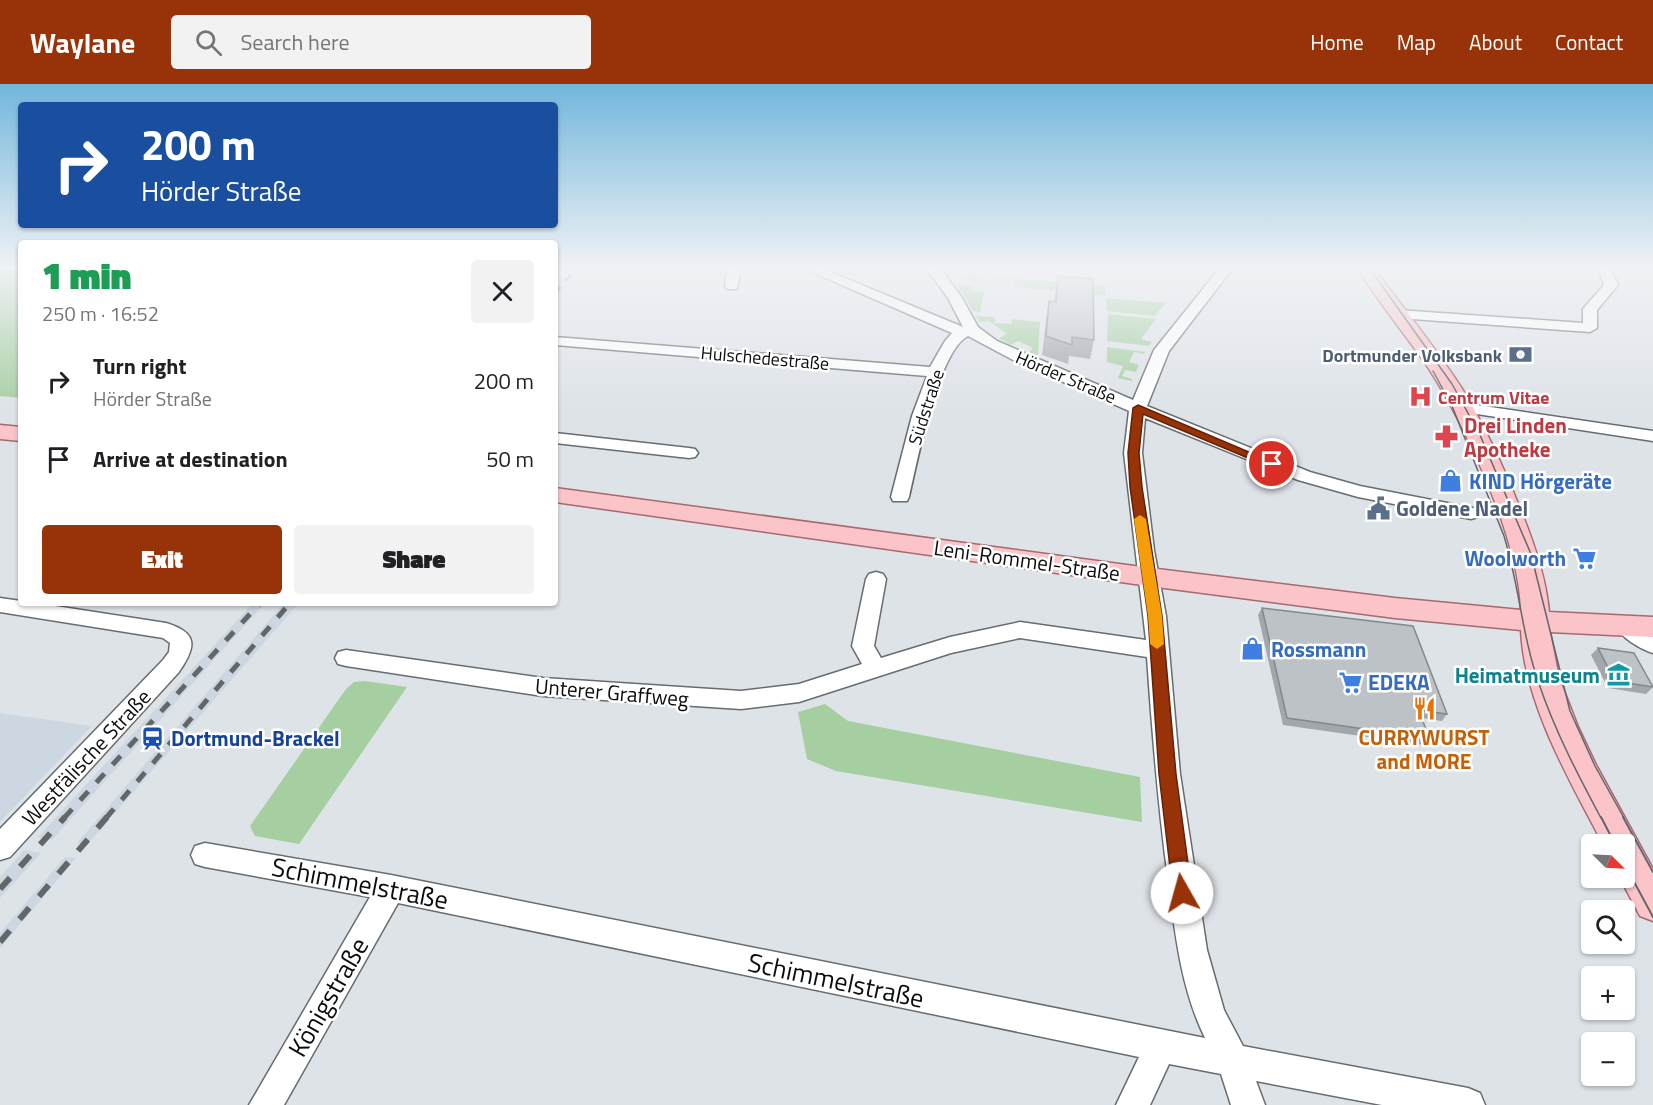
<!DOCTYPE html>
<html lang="en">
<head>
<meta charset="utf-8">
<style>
  :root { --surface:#fff; --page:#f2f2f2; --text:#202124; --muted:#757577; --accent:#983309 }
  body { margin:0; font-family:"Titillium Web",sans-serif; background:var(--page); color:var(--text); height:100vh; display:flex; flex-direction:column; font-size:22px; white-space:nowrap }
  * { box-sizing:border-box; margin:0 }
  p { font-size:20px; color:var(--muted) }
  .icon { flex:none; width:33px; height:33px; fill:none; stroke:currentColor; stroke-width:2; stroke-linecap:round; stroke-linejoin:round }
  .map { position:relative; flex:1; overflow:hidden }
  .panel { position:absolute; left:18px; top:156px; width:540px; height:366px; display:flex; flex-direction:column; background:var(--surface); border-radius:6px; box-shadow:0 2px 4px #0004 }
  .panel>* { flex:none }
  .top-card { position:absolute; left:18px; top:18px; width:540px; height:126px; border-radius:6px; box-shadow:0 2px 4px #0004; background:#1a4fa0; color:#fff; overflow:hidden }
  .needle { width:39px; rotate:114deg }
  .buttons { position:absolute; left:1581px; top:750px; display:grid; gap:12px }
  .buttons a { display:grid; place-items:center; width:54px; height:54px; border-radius:6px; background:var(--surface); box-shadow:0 2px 4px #0004; font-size:30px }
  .pin { position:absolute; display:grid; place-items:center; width:51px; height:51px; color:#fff; margin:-26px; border:3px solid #fff; border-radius:50%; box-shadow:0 2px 6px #0007 }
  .me { position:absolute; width:66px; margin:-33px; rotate:353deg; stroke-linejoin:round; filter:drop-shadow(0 0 4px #0008) }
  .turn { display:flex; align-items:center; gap:21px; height:126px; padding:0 24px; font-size:27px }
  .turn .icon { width:78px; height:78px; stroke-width:2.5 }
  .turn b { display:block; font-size:42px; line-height:51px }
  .round { display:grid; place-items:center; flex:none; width:63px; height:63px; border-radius:6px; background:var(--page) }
  .overview { display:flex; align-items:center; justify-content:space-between; height:102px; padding:0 24px }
  h1 { font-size:36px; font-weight:800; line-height:45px; color:#1e9e55 }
  .primary-button { display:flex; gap:12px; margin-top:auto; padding:12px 24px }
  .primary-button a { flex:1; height:69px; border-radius:6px; background:var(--accent); color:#fff; font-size:24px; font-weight:800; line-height:69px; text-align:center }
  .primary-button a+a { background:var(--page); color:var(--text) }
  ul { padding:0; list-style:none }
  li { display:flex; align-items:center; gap:18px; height:78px; padding:0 24px }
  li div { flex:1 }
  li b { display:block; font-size:22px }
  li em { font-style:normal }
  header { display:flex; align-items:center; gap:36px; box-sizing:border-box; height:84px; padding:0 30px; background:var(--accent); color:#fff }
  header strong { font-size:28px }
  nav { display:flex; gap:33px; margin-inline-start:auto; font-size:21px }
  .search { width:420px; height:54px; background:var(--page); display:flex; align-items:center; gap:15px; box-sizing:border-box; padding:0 21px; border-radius:6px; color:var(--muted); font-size:22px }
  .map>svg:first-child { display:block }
  .built { fill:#ccd7e2 }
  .green { fill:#a5cea1 }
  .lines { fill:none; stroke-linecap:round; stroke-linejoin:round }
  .minor-casing { stroke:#676c70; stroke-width:3 }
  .major-casing { stroke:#a46a6f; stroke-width:3 }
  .minor { fill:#fff; fill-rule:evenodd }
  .major { fill:#fac4c8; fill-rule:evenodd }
  .tram-far1 { stroke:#636769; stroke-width:1.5 }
  .tram { stroke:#636769; stroke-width:2 }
  .rail-far2 { stroke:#636769; stroke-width:3; stroke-dasharray:8 8; stroke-linecap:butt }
  .rail-far1 { stroke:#636769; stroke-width:5; stroke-dasharray:12 12; stroke-linecap:butt }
  .rail { stroke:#636769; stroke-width:6; stroke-dasharray:15 15; stroke-linecap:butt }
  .wall { fill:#a3a7ab }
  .building { fill:#bdc2c7; stroke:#84888b; stroke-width:1.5 }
  .route { fill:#983309; stroke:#632106; stroke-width:1.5 }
  .slow { fill:#f59e0b }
  .labels { text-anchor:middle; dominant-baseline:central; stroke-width:5; stroke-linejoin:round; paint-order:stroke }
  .far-service-label { font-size:18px; font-weight:bold; fill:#4e5e75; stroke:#fff; text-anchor:end }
  .far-street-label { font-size:18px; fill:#0a0c0d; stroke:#fff }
  .far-health-label { font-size:18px; font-weight:bold; fill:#be3a42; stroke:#fff; text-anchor:start }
  .health-label { font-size:21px; font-weight:bold; fill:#be3a42; stroke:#fff; text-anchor:start }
  .shop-label { font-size:21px; font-weight:bold; fill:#366cbe; stroke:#fff; text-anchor:start }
  .service-label { font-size:21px; font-weight:bold; fill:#4e5e75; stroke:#fff; text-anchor:start }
  .street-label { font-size:21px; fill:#0a0c0d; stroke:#fff }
  .culture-label { font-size:21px; font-weight:bold; fill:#0d838f; stroke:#fff; text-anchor:end }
  .food-label { font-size:21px; font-weight:bold; fill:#c56008; stroke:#fff }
  .transit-label { font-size:21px; font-weight:bold; fill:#164399; stroke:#fff; text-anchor:start }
  .near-street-label { font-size:26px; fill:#0a0c0d; stroke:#fff }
</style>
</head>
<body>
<header>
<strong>Waylane</strong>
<div class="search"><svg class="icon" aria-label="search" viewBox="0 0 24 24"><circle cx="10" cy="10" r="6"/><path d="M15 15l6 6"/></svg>Search here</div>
<nav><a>Home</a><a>Map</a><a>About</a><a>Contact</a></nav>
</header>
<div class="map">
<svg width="1653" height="1021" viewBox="0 0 1653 1021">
  <rect width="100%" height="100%" fill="#dee3e8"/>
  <!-- built -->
  <path class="built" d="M562 185H581L555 216V192Z
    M253 519H265L52 756 38 753Z
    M284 519H299L87 761 77 759Z
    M0 629 92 642 0 738Z
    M24 766 41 769 0 814V793Z
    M65 773 76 774 0 864V849Z"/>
  <!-- green -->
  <path class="green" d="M0 185H21V314L0 312Z
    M972 192 1105 201 1106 212 1015 203V196L979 193 978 198 952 193 972 195Z
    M957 200 973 202 972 207 984 208 980 228 973 227Z
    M1106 214 1166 219 1154 232 1107 227Z
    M1108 230 1156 235 1141 255 1152 258 1149 262 1107 257Z
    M976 232 995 233V239L1011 240 1012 235 1040 238 1038 272 1028 269 1033 264 1018 257 1011 261 999 254 1007 250 989 237 980 238Z
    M1107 263 1145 268 1144 270 1134 268 1129 278 1139 281 1136 288 1125 286 1122 292 1132 295V297L1118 294 1123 282 1107 278Z
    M365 597 407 603 299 760 255 752 250 742 346 605 354 598Z
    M825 620 848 637 1140 693 1142 738 836 687 807 675 798 628Z"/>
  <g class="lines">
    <defs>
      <path id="minor" d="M727 185H741L737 205H727L725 202Z
        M805 185H823L963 243 948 214 927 185H941L962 214 978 243 997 257 1133 316 1154 266 1219 185H1232L1169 267 1147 322 1310 388 1360 402 1478 425 1481 429 1478 433 1471 435 1358 413 1298 396 1145 334 1142 369 1154 466 1166 532 1180 690 1207 866 1224 926 1243 962 1468 1004 1480 1009 1485 1021H1382L1256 997 1265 1021H1231L1221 990 1169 980 1150 1021H1116L1139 973 398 819 284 1021H249L370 813 205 783 195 780 191 771 195 762 205 759 391 791 1205 954C1181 905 1175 849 1168 795 1158 721 1152 647 1147 573L1020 554 951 569 799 618 741 625 543 612 346 582 338 580 335 574 338 568 346 566 543 594 741 607 799 600 862 580 852 562 866 495 869 490 876 488 883 490 886 495 874 562 881 574 950 553 1020 538 1146 556 1124 369 1129 327 1013 276 968 252C938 267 917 379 909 413L907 417H893L891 413 912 332 927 292 555 261V253L930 283 945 257 952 249Z
        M1599 185H1611L1618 201 1597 226V244L1590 248 1398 234 1391 230 1398 226 1583 239V225L1604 201Z
        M1463 319 1653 347V357L1457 327 1455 324Z
        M555 349 689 364 695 365 698 369 695 373 689 374 555 359Z
        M0 514 21 517V519H36L166 539C199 549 196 563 179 588L10 773 0 776V745L163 576 169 568 170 559 163 554 0 528Z
        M1626 534 1634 536 1653 550V569C1640 565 1622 554 1615 542L1618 536Z"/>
      <path id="major" d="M1358 185H1374C1404 224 1434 262 1461 303 1485 342 1504 384 1521 427 1534 459 1546 493 1549 528L1653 533V553L1550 548 1559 594 1578 643 1596 681 1653 785V837L1640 832 1620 794H1624V760H1603C1570 697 1524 619 1521 546L1395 534 1149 502 555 418V404L1149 484 1395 514 1521 526C1519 456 1467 344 1429 285 1406 251 1379 219 1358 185Z
        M0 341 21 343V357L0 355Z"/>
    </defs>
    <!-- minor casing -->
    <use href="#minor" class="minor-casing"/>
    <!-- major casing -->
    <use href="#major" class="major-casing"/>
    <!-- minor -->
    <use href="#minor" class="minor"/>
    <!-- major -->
    <use href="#major" class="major"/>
    <!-- tram-far1 -->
    <path class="tram-far1" d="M1370 185 1452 300 1480 351 1531 470 1570 627 1595 682 1624 734
      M1433 287 1452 322 1504 452C1519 500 1522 552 1539 600 1555 647 1578 691 1601 734"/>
    <!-- tram -->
    <path class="tram" d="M1601 733 1615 760
      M1623 733 1653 788
      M1624 779 1653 833"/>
    <!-- rail-far2 -->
    <path class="rail-far2" d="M555 209 576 185"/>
    <!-- rail-far1 -->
    <path class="rail-far1" d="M64 734 260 519
      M106 734 290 519"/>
    <!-- rail -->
    <path class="rail" d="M0 805 65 733
      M0 858 107 733"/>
  </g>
  <!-- wall -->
  <path class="wall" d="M1058 192 1094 256 1090 275 1069 272 1068 280 1042 271 1046 236 1049 217 1054 218Z
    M1262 524 1447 630 1442 637 1422 634 1429 654 1424 661 1283 641 1258 531Z
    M1598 564 1653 603 1646 610 1608 604 1591 571Z"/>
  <!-- building -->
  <path class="building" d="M1058 192 1093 195 1094 256 1072 253V261L1046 252 1049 217 1056 218Z
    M1262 524 1413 542 1447 630 1419 626 1429 654 1287 634Z
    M1598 564 1634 569 1653 603 1615 597Z"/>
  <!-- sky -->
  <linearGradient id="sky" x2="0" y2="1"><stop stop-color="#73b6dc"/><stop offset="0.56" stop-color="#f0f2f5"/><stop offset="1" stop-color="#f0f2f5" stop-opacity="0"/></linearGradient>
  <rect width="1653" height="328" fill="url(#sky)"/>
  <!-- route -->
  <path class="route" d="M1138 321 1277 380 1272 383 1267 382 1143 330 1139 369 1142 403 1162 532 1176 690 1192 809 1189 815 1182 818 1176 815 1173 809 1159 690 1148 532 1130 403 1128 369 1133 324Z"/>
  <!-- slow -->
  <path class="slow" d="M1140 431 1146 435 1162 532 1164 560 1157 565 1150 560 1148 532 1134 435Z"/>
  <!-- icons -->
  <defs>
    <symbol id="bank-bare" viewBox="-9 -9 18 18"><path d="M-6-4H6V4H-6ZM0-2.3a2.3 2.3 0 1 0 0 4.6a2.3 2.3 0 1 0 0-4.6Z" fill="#5c6f8a" stroke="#fff" stroke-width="2.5" paint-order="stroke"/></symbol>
    <symbol id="hospital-bare" viewBox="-9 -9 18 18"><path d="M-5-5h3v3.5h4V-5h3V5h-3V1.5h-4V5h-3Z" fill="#e0444e" stroke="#fff" stroke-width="2.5" paint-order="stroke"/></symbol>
    <symbol id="pharmacy-bare" viewBox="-9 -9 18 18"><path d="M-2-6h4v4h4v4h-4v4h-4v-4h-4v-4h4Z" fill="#e0444e" stroke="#fff" stroke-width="2.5" paint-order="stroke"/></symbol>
    <symbol id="shop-bare" viewBox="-9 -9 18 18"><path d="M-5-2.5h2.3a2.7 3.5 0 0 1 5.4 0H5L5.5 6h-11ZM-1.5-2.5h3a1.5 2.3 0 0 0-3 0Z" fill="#3f7fe0" stroke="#fff" stroke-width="2.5" paint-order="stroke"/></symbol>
    <symbol id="civic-bare" viewBox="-9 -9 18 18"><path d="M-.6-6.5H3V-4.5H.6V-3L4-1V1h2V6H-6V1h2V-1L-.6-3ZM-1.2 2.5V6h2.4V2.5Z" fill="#5c6f8a" stroke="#fff" stroke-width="2.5" paint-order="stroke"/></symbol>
    <symbol id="supermarket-bare" viewBox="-9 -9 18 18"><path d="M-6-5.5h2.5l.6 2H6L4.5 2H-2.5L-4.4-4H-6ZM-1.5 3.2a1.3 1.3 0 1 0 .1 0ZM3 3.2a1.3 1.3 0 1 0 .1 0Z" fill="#3f7fe0" stroke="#fff" stroke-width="2.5" paint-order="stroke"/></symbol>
    <symbol id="museum-bare" viewBox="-9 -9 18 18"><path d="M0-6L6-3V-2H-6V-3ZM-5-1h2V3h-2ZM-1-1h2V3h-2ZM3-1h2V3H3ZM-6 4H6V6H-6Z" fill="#0f9aa8" stroke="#fff" stroke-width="2.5" paint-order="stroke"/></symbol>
    <symbol id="restaurant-bare" viewBox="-9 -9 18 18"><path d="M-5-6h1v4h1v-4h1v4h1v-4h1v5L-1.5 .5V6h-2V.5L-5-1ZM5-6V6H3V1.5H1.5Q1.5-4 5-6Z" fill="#e8710a" stroke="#fff" stroke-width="2.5" paint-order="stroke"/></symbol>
    <symbol id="station-bare" viewBox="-9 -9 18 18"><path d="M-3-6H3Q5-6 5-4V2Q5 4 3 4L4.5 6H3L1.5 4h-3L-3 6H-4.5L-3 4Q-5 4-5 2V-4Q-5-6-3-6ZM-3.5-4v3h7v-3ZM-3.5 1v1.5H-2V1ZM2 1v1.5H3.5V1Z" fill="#1a4fb4" stroke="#fff" stroke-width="2.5" paint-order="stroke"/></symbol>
  </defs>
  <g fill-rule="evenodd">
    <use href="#bank-bare" x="1504" y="254" width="33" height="33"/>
    <use href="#hospital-bare" x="1404" y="296" width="33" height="33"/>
    <use href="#pharmacy-bare" x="1430" y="336" width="33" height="33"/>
    <use href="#shop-bare" x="1434" y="380" width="33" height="33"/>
    <use href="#civic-bare" x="1362" y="408" width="33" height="33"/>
    <use href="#supermarket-bare" x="1568" y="458" width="33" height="33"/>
    <use href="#shop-bare" x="1236" y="548" width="33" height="33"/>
    <use href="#museum-bare" x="1602" y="574" width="33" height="33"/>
    <use href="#supermarket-bare" x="1334" y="582" width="33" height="33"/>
    <use href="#restaurant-bare" x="1408" y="608" width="33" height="33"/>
    <use href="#station-bare" x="136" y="638" width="33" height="33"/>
  </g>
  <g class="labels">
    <!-- far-service labels -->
    <g class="far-service-label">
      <text x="1502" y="271">Dortmunder Volksbank</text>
    </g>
    <!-- far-street labels -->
    <g class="far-street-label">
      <text transform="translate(765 274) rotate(5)">Hulschedestraße</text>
      <text transform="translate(1066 293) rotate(23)">Hörder Straße</text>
      <text transform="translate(926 323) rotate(-72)">Südstraße</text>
    </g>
    <!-- far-health labels -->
    <g class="far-health-label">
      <text x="1438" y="313">Centrum Vitae</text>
    </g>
    <!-- health labels -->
    <g class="health-label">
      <text x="1464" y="341">Drei Linden<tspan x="1464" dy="24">Apotheke</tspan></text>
    </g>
    <!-- shop labels -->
    <g class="shop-label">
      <text x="1469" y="397">KIND Hörgeräte</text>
      <text x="1566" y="474" text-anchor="end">Woolworth</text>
      <text x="1271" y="565">Rossmann</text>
      <text x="1368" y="598">EDEKA</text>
    </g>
    <!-- service labels -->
    <g class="service-label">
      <text x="1396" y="424">Goldene Nadel</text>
    </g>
    <!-- street labels -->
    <g class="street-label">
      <text transform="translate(1027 476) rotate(8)">Leni-Rommel-Straße</text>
      <text transform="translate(612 608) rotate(5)">Unterer Graffweg</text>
      <text transform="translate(86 673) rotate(-47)">Westfälische Straße</text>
    </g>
    <!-- culture labels -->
    <g class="culture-label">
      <text x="1600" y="591">Heimatmuseum</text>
    </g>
    <!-- food labels -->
    <g class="food-label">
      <text x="1424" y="653">CURRYWURST<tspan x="1424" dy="24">and MORE</tspan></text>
    </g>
    <!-- transit labels -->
    <g class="transit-label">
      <text x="171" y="654">Dortmund-Brackel</text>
    </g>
    <!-- near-street labels -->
    <g class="near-street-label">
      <text transform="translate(360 799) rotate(11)">Schimmelstraße</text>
      <text transform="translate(836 896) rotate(12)">Schimmelstraße</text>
      <text transform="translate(328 913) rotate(-60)">Königstraße</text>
    </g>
  </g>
</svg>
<div class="buttons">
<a><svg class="needle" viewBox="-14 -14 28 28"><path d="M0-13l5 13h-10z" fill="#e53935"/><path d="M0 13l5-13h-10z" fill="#757577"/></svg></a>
<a><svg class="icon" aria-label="search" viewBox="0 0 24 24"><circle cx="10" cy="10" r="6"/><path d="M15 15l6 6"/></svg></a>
<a>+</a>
<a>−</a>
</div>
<div class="pin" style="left:1272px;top:380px;background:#d93025"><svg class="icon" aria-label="arrive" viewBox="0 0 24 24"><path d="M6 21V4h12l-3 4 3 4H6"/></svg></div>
<svg class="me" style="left:1182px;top:809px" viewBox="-20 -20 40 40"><circle r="19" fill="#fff"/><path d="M0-13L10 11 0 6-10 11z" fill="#983309"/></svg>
<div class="top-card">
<div class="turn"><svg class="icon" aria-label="right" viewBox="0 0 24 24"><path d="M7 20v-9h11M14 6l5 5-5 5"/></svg><div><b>200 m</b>Hörder Straße</div></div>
</div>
<section class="panel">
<div class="overview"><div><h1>1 min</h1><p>250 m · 16:52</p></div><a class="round"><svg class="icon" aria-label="close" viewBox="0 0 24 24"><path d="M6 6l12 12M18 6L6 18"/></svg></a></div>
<ul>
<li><svg class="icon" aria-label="right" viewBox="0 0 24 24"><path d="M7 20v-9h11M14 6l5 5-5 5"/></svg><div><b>Turn right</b><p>Hörder Straße</p></div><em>200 m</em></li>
<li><svg class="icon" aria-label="arrive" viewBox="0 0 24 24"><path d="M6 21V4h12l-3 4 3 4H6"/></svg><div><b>Arrive at destination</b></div><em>50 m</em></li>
</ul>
<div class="primary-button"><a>Exit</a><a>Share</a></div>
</section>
</div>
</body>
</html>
